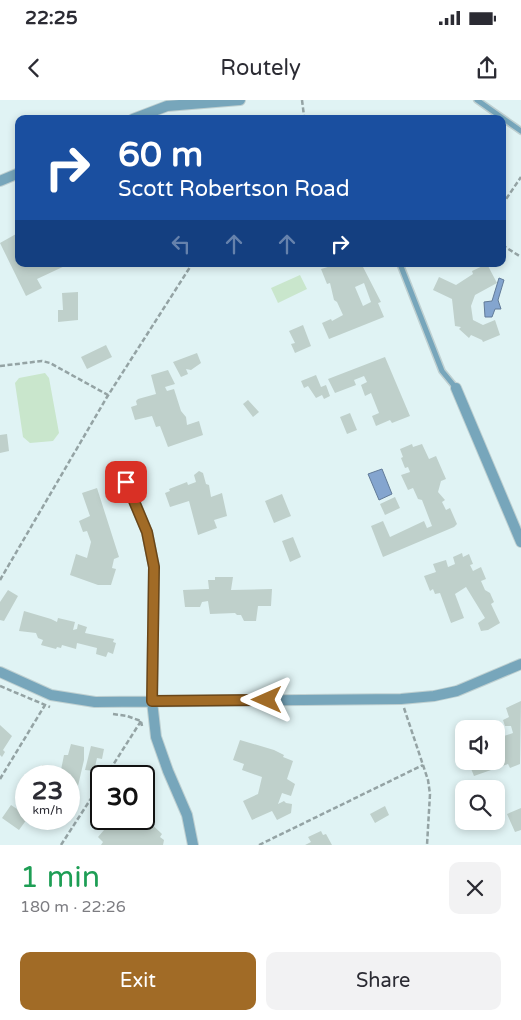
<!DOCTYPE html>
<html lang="en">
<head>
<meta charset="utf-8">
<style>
  :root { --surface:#fff; --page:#f2f2f3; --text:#2b2b33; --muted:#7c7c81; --accent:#a16b26 }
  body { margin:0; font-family:"Varela Round",sans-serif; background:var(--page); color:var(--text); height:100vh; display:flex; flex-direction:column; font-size:19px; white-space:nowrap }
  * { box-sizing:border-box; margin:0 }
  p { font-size:16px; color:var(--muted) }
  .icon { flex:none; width:28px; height:28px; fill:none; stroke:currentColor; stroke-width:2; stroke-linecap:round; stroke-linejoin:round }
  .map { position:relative; height:745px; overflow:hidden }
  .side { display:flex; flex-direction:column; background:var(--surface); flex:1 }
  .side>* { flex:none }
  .top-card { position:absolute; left:15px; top:15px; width:491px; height:152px; border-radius:10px; box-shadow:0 2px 8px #0003; background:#1a4fa0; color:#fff; overflow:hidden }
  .fabs { position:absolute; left:455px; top:620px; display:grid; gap:10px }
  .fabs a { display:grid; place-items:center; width:50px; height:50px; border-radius:10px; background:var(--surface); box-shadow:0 2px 8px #0003; font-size:25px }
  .speed { position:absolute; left:15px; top:665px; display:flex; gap:10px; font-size:25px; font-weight:700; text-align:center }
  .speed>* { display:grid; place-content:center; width:65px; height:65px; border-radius:50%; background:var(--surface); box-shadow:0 2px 8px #0003; line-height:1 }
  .speed small { font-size:12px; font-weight:400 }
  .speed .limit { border:2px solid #111; border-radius:8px; background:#fff; color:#111 }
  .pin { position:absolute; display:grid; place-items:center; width:42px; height:42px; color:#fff; margin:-21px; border-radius:10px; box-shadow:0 2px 8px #0006 }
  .me { position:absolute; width:55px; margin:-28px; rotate:270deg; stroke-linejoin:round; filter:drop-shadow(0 0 4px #0008) }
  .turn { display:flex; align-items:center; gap:18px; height:105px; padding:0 20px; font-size:22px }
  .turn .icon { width:65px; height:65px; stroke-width:2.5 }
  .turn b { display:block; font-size:35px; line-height:42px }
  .lanes { display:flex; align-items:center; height:48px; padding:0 20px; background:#0003; justify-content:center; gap:25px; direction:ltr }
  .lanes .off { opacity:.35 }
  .round { display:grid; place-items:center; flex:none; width:52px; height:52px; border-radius:10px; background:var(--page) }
  .overview { display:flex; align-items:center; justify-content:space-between; height:85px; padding:0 20px }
  h1 { font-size:30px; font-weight:600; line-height:38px; color:#1e9e55 }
  .cta { display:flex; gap:10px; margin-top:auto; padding:10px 20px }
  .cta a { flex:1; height:58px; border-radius:10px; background:var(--accent); color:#fff; font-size:20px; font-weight:600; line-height:58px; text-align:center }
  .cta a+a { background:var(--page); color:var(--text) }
  .status { display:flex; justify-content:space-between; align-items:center; height:35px; padding:0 25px; background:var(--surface); direction:ltr }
  .status svg { height:14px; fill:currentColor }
  header { display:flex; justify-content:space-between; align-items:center; height:65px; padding:0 20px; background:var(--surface); font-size:22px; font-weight:600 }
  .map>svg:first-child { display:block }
  .green { fill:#c9e6cc }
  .water { fill:#84a5cf; stroke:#627b99 }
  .building { fill:#bfd0cb; fill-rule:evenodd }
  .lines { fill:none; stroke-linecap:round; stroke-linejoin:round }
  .lane-casing { stroke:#bfd0d1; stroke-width:8 }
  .street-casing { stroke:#bfd0d1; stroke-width:12 }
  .path { stroke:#94a3a4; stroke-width:2.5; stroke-dasharray:5 2.5; stroke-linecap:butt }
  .lane { stroke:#77a6bb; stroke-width:5 }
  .street { stroke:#77a6bb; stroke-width:10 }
  .route-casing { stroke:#694619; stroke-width:12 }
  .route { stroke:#a16b26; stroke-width:9 }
</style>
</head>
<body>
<div class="status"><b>22:25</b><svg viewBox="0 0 49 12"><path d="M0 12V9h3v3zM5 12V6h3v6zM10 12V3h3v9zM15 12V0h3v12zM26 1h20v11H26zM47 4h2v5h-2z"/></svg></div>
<header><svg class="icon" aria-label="back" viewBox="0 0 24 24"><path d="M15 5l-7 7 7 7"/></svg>Routely<svg class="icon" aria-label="share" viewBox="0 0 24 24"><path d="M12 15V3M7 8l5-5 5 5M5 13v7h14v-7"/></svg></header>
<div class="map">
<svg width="521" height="745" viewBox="0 0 521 745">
  <rect width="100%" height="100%" fill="#e0f3f4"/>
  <!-- green -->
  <path class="green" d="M300 175 307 189 278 203 271 188Z
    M45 273 49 278 59 333 53 341 30 343 23 337 15 283 19 278Z"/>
  <!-- water -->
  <path class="water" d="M499 178 504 180 498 200 501 209H495L492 217H485L484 202 492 201Z
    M382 369 392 394 379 400 368 374Z"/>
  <!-- building -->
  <path class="building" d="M16 134 19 141V164H69L37 179 42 188 26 196 0 143Z
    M338 164H360L363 167 381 202 378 203 384 217 329 239 322 223 331 219 332 221 343 215 337 202 334 200 330 183 327 184 321 169ZM364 183 371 202 363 206 355 187Z
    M487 164 497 183 475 195 471 206 473 220 483 225 495 220 500 235 483 242 482 240 471 235 469 238 459 229 461 227 455 226 452 199 433 190 439 177 456 185 473 174 472 171Z
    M78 192V220L58 222V210H63L62 193Z
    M303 225 311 246 295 253 291 244 295 243 289 231Z
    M106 245 112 257 87 269 81 257Z
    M197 253 201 263 191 270 186 269 188 274 181 277 173 262Z
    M385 257 410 316 392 323 390 320 376 326 372 316 379 313 371 293 365 296 361 285 367 282 364 276 354 280 356 285 335 293 328 279Z
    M168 270 175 284 165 287 167 291 174 289 181 311 186 317 187 325 199 321 203 335 168 347 160 326 156 327 152 316 135 320 131 307 137 305 136 301 138 299 156 294 151 275Z
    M316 275 321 287 326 285 330 296 324 299 322 295 316 298 308 286 304 288 301 281Z
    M248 300 259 312 253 317 243 304Z
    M350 313 357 330 347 334 340 317Z
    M7 334 9 351 0 353V335Z
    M412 344 413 347 422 344 429 359 436 356 446 379 441 381 438 392 445 400 442 402 446 410 450 408 457 424 454 427 383 457 371 426 383 421 390 437 424 421 427 428 432 426 422 400 418 399 413 388 408 390 401 375 410 372 408 367 405 368 401 358 403 357 400 349Z
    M199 371 203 373 206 384 209 385 211 397 222 393 227 416 214 420 217 428 198 435 189 401 170 407 165 393 170 391 169 389 187 382 188 385 196 382 194 375Z
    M97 388 119 457 114 459 112 468 116 469 111 485H98L70 475 76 454 87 458 91 442 87 431 83 432 79 421 90 416 82 393Z
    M282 394 291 416 274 423 265 401Z
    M395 397 400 408 385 415 380 404Z
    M293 437 301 457 290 462 282 441Z
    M462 453 463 457 469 454 473 464 470 465 473 471 481 467 486 479 481 481 485 490 490 493 494 502 491 504 500 523 488 530 481 531 478 523 485 518 466 487 455 494 464 518 451 523 440 493 435 494 433 489 430 491 424 476 436 472 433 464 446 460 448 467 455 464 453 457Z
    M215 477H233L231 490 272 489 271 506H258L256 521H244L241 515H237L235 513 210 514 208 501 202 502 200 507H185L183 490 209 489 208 480H215Z
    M8 490 18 496 4 521 0 520V502Z
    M24 511 51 519 57 522 58 518 75 522 73 530 77 529 78 524 87 527 85 533 114 539 113 542 116 543 113 554 108 552 106 557 96 554 97 548 77 543 76 549 62 545 61 548 57 547 56 549 41 545 43 540 38 538 36 533 19 531Z
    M521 601 520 664 510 668 508 664 474 676 468 661H496V650H500L497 644 503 642 501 637 513 633 511 626H505L503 620 509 617 506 608Z
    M0 625 12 636 3 650 5 652 2 657 0 655Z
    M240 640 274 650 284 655 283 657 293 661 287 679 295 684 291 696 282 693 278 704 284 701 286 703 292 704 291 713 277 720 272 711 252 720 243 701 258 694 262 677 242 670 244 664 233 660Z
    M71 644 84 647V660L78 686H71L69 692V676H34L35 669 41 670 42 665 61 670 64 655H68Z
    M91 646 104 649 102 659 97 658 94 671 85 670Z
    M20 704 26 708 27 719 19 730 2 718 11 705 17 709Z
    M385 706 389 715 375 723 370 714Z
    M521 708V730L515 732 507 714Z
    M144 717 162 734 160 737 164 740 163 745H101L103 742 98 737 110 723 104 719Z
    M321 731 323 735 326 734 332 745H305L311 742 308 737Z"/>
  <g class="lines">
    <defs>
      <path id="lane" d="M477 0 521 31
        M400 164 442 271 456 288"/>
      <path id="street" d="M133 19 167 6 240 0
        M0 81 19 73
        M456 288 521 442
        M126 382 147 432 154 467 152 601 156 637 168 671 187 715 193 745
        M0 572 51 595 95 602 401 599 434 596 457 591 521 564"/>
    </defs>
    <!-- lane casing -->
    <use href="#lane" class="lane-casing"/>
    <!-- street casing -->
    <use href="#street" class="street-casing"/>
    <!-- path -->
    <path class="path" d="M302 0 304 16
      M300 19 304 16 308 19
      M502 105 521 77
      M502 145 521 157
      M0 266 42 261 50 263 108 295
      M0 480 107 297 192 164
      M0 586 50 607
      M404 608 428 680 430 694 427 745
      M113 614 127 616 141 621 142 626
      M106 676 141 621
      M0 679 45 605
      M61 745 101 683
      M259 745 423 665"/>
    <!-- lane -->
    <use href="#lane" class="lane"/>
    <!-- street -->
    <use href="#street" class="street"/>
  </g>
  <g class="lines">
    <defs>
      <path id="route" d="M126 382 147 432 154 467 152 601 267 600"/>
    </defs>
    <!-- route casing -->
    <use href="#route" class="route-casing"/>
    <!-- route -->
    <use href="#route" class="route"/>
  </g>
</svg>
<div class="fabs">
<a><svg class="icon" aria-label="sound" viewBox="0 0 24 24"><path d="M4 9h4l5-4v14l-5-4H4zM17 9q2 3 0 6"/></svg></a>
<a><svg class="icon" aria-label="search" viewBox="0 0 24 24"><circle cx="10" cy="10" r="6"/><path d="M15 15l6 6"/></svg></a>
</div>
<div class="speed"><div>23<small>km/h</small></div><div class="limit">30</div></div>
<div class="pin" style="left:126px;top:382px;background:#d93025"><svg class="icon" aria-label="arrive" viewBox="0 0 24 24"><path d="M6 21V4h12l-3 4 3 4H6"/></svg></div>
<svg class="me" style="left:267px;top:600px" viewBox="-20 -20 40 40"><path d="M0-17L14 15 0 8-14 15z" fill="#a16b26" stroke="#fff" stroke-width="4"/></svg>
<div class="top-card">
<div class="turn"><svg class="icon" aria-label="right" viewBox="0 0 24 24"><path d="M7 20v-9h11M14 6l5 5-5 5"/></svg><div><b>60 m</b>Scott Robertson Road</div></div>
<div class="lanes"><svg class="icon off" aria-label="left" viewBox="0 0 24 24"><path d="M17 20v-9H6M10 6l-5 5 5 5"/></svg><svg class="icon off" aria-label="ahead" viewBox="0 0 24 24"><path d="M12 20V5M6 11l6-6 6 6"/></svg><svg class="icon off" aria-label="ahead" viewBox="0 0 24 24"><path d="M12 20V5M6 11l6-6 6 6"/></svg><svg class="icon" aria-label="right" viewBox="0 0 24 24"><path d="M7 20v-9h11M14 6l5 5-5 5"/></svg></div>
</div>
</div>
<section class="side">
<div class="overview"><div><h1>1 min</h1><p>180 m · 22:26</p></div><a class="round"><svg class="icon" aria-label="close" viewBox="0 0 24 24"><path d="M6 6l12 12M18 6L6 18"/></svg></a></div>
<div class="cta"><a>Exit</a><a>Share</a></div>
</section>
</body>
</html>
